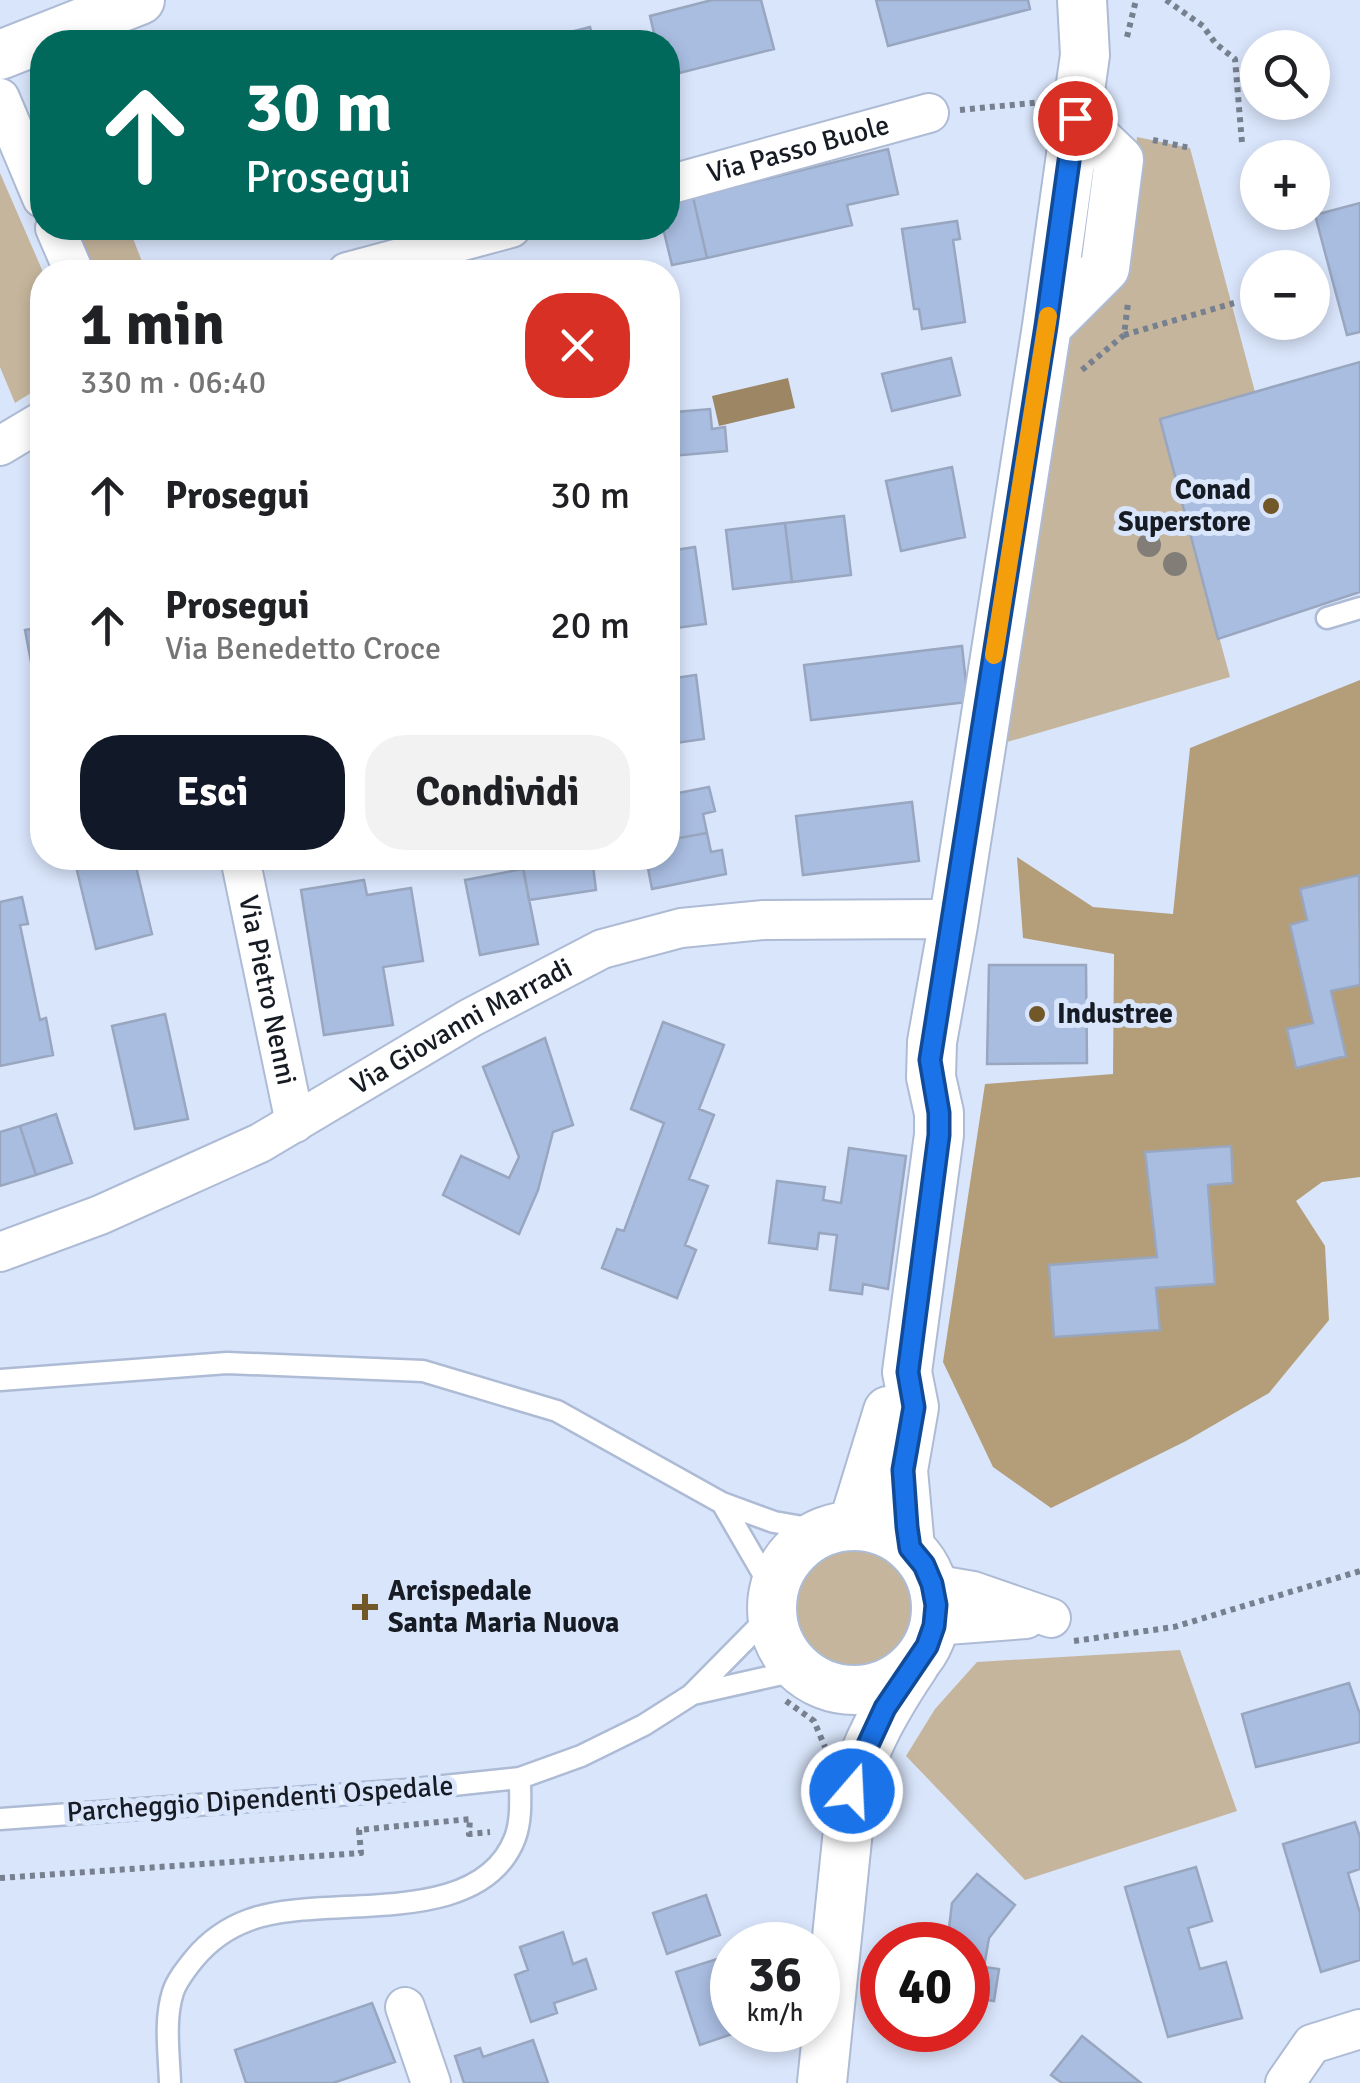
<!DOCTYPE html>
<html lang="it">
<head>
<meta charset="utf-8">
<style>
  :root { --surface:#fff; --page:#f2f2f2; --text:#202124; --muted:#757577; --accent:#111827 }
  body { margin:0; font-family:Signika,sans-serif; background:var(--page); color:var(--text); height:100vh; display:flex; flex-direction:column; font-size:38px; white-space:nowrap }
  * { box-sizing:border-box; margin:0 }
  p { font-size:32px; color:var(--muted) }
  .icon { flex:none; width:55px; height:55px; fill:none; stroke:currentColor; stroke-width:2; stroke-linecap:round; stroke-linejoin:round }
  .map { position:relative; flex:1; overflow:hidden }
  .details { position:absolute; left:30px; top:260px; width:650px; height:610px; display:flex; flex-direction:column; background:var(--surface); border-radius:40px; box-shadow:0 5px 15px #0003 }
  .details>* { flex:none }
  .hud { position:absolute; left:30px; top:30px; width:650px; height:210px; border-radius:40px; box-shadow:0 5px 15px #0003; background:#00695c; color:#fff; overflow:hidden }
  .fabs { position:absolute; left:1240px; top:30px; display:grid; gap:20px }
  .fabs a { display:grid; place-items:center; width:90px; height:90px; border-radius:50%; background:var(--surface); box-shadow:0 5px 15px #0003; font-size:50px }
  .speed { position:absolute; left:710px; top:1922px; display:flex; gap:20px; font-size:50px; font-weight:700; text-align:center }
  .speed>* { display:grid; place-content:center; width:130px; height:130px; border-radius:50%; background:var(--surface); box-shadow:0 5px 15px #0003; line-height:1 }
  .speed small { font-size:25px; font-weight:400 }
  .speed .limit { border:15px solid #d22; background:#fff; color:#111 }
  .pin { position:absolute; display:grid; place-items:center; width:85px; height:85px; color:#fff; margin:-42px; border:5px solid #fff; border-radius:50%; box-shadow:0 2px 10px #0007 }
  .me { position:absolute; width:110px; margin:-55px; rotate:19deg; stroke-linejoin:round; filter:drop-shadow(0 0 8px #0008) }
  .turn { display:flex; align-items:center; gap:35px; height:210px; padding:0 50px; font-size:45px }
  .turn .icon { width:130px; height:130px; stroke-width:2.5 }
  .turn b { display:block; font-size:70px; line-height:85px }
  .round { display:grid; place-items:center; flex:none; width:105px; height:105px; border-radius:40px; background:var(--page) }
  .overview { display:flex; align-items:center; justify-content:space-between; height:170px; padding:0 50px }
  h1 { font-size:60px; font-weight:700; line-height:75px }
  .button { display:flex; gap:20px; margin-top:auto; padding:20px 50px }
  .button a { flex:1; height:115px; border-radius:40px; background:var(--accent); color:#fff; font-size:40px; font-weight:700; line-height:115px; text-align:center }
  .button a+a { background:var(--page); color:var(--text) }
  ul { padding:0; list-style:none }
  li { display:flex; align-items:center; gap:30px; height:130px; padding:0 50px }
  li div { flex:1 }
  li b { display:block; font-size:38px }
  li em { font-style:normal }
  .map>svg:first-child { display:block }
  .green { fill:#c5b59c }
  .forest { fill:#b49e7a }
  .water { fill:#9c8664 }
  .building { fill:#a9bde1; stroke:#98a6bf; stroke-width:2.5 }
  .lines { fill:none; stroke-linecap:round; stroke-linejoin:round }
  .service-casing { stroke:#adbbd5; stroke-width:25 }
  .minor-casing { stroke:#adbbd5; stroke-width:42 }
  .tertiary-casing { stroke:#adbbd5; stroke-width:52 }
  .path { stroke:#77808f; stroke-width:6; stroke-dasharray:5 5; stroke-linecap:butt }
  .service { stroke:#fff; stroke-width:20 }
  .minor { stroke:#fff; stroke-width:38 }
  .tertiary { stroke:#fff; stroke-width:48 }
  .tree { fill:#827e77 }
  .route-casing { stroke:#114b97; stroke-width:25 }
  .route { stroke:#1a73e8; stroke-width:18 }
  .slow { stroke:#f59e0b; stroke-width:18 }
  .poi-dot { fill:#725729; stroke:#d9e5fb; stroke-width:4 }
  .labels { text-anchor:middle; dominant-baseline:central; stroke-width:10; stroke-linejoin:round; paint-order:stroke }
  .street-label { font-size:28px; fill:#161b24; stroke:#d9e5fb }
  .poi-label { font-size:28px; font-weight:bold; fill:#161b24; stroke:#d9e5fb; text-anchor:start }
</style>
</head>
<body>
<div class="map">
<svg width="1360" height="2083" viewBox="0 0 1360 2083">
  <rect width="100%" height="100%" fill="#d9e5fb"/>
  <!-- green -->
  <path class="green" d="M1137 137 1190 148 1255 392 1160 420 1230 677 1007 742 1024 585 1064 345 1119 288Z
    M0 173 43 272 42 386 15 403 0 367Z
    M77 228H129L146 272H95Z
    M789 1610a64 64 0 1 1 128 0a64 64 0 1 1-128 0Z
    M1180 1650 1237 1811 1025 1880 906 1756 935 1709 977 1662Z"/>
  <!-- forest -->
  <path class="forest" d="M1360 680V1177L1322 1182 1296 1201 1325 1246 1329 1320 1269 1393 1186 1441 1051 1508 993 1467 943 1362 985 1084 1113 1074 1114 954 1023 938 1017 857 1093 907 1173 914 1190 748Z"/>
  <!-- water -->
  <path class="water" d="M788 378 795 408 719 426 712 396Z"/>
  <!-- building -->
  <path class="building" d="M712 0H761L774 49 668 76V42H656L650 16Z
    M876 0H1028L1030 9 888 46Z
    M590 27 594 42H548L547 38Z
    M888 149 898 194 847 205 852 225 707 258 693 197Z
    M693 197 707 258 672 265 663 228H668V202Z
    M1360 203V332L1347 335 1315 215Z
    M957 221 960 239 953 240 965 322 922 329 919 309H914L902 229Z
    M951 358 960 395 892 411 882 374Z
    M1360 362V592L1218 639 1160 419Z
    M710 409 712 429 725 427 727 451 672 456 669 425 677 424 676 412Z
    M952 467 965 537 901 551 886 481Z
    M844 516 851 575 792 582 785 523Z
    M785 523 792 582 733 589 726 530Z
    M695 547 706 624 668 629V551Z
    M42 627V720L25 630Z
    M962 646 968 702 811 720 804 665Z
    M696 675 704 739 668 744V679Z
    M709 787 715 811 703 814 707 833 668 840V795Z
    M912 802 919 861 803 875 796 816Z
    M707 833 711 852 722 850 726 874 652 889 646 858H668V840Z
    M74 858H134L152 934 96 949Z
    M540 858H592L596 890 529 900 522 861Z
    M523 869 538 944 480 955 465 880Z
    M1359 875 1360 985 1331 991 1346 1056 1296 1068 1287 1029 1313 1023 1290 925 1307 920 1300 889Z
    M364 880 367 895 411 888 423 961 383 967 393 1025 324 1035 301 890Z
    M22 897 28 924 20 925 40 1020 46 1018 53 1055 0 1066V902Z
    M989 965H1086L1087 1063 987 1064Z
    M165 1014 188 1119 135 1129 112 1026Z
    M663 1022 724 1045 699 1109 714 1115 689 1179 708 1186 685 1245 696 1250 677 1298 602 1268 617 1229 624 1231 664 1123 631 1109Z
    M545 1038 573 1125 553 1132 538 1190 519 1234 443 1195 461 1156 509 1178 519 1157 483 1067Z
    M56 1114 72 1163 36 1175 20 1126Z
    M20 1126 36 1175 0 1186V1132Z
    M1231 1146 1233 1183 1208 1185 1215 1284 1156 1288 1160 1330 1054 1337 1049 1265 1157 1257 1145 1152Z
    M849 1148 906 1156 888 1289 863 1284 862 1294 830 1290 837 1235 819 1233 817 1249 769 1243 777 1181 825 1187 823 1200 841 1203Z
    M1349 1683 1360 1714V1742L1256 1767 1242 1714Z
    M1355 1822 1360 1837V1869L1348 1873 1360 1913V1960L1321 1972 1283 1844Z
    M1196 1867 1212 1921 1188 1928 1200 1969 1226 1962 1242 2018 1168 2037 1125 1887Z
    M977 1874 1015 1905 989 1938 984 1967 999 1969 994 2001 968 1997V1945H947L952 1903Z
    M706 1895 720 1935 667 1954 653 1913Z
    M563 1932 573 1964 586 1959 596 1989 554 2003 557 2013 531 2022 515 1975 528 1970 520 1947Z
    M720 1958 732 1996V2030H744L700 2045 676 1972Z
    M372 2003 395 2062 333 2083H246L235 2050Z
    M1082 2036 1141 2083H1062L1051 2075Z
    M533 2040 548 2083H464L455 2056 480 2048 483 2057Z"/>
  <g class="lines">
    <defs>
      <path id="service" d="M1327 618 1360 608
        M0 1380 227 1363 423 1371 557 1411 722 1503 774 1522 826 1531
        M722 1503 773 1591
        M693 1694 800 1670
        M0 1819 406 1790 520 1778 581 1756 644 1725 691 1695 772 1613
        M170 2083C169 2053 164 2020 173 1992 177 1980 186 1969 194 1959 208 1942 227 1928 249 1920 323 1892 479 1932 515 1838 522 1819 520 1798 520 1778"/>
      <g id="minor">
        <path d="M0 98 42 198"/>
        <path id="s1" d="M668 185 929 113"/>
        <path d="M55 228 74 272"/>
        <path d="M347 272 511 228"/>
        <path d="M0 446 42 421"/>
        <path id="s2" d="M240 858 295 1123"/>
        <path id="s3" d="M0 1252 100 1215 260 1143 470 1018 602 949 681 928 764 920 939 919 953 925"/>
        <path d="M932 1584 973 1591 1051 1618"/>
        <path d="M934 1626 1026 1619"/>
        <path d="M405 2007 431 2083"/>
        <path d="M1285 2083 1312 2044 1360 2029"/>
      </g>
      <path id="tertiary" d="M0 55 140 0
        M1047 326 1105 268 1119 160 1075 118
        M853 1525 888 1411
        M772 1608a82 82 0 1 1 164 0a82 82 0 1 1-164 0Z
        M910 1548 903 1470 914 1407 907 1372 939 1135V1113L931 1077 932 1042 953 925 1047 326 1085 55 1082 0
        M822 2083 852 1791C865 1744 888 1704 915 1664"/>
    </defs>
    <!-- service casing -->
    <use href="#service" class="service-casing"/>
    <!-- minor casing -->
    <use href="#minor" class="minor-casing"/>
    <!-- tertiary casing -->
    <use href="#tertiary" class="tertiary-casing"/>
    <!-- path -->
    <path class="path" d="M1166 0 1203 26 1216 44 1235 59 1242 143
      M1127 37 1136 0
      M960 110 1042 102
      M1153 140 1190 148
      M1124 335 1234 303
      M1082 370 1124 335 1128 303
      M1074 1641 1174 1627 1360 1571
      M786 1701 814 1721 825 1747
      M0 1878 361 1853 359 1830 470 1819 469 1834 490 1832"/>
    <!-- service -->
    <use href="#service" class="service"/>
    <!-- minor -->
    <use href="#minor" class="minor"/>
    <!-- tertiary -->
    <use href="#tertiary" class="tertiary"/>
  </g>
  <!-- trees -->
  <g class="tree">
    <circle cx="1129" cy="523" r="12"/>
    <circle cx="1149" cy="545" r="12"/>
    <circle cx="1175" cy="564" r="12"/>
  </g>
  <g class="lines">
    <defs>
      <path id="route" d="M852 1791 860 1762 885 1708 927 1646 934 1626 936 1605 932 1584 924 1565 910 1548 907 1527 903 1470 914 1407 908 1372 939 1135V1113L930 1060 1046 326 1075 118"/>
    </defs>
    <!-- route casing -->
    <use href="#route" class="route-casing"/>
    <!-- route -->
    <use href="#route" class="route"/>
    <!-- slow -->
    <path class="slow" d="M994 655 1048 316"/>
  </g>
  <!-- markers -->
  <g class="poi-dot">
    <circle cx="1271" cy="506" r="10"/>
    <circle cx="1037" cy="1014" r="10"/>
    <path d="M360 1592h10v10h10v10h-10v10h-10v-10h-10v-10h10z"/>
  </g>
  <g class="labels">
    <!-- street labels -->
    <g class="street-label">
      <text stroke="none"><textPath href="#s1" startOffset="135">Via Passo Buole</textPath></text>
      <text stroke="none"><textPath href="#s2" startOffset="135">Via Pietro Nenni</textPath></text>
      <text stroke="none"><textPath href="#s3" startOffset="515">Via Giovanni Marradi</textPath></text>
      <text transform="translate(260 1799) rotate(-4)">Parcheggio Dipendenti Ospedale</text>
    </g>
    <!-- poi labels -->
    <g class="poi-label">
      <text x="1251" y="490" text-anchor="end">Conad<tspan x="1251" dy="32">Superstore</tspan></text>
      <text x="1057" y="1014">Industree</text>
      <text x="388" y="1591">Arcispedale<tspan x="388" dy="32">Santa Maria Nuova</tspan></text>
    </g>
  </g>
</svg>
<div class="fabs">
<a><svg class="icon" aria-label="search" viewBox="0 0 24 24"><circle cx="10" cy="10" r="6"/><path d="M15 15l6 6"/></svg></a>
<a>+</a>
<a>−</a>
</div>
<div class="speed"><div>36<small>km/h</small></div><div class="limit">40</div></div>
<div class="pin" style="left:1075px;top:118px;background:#d93025"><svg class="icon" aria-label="arrive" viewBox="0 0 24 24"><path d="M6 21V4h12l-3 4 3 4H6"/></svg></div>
<svg class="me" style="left:852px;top:1791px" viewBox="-20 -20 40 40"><circle r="17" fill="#1a73e8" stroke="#fff" stroke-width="3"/><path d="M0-11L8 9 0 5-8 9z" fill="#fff"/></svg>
<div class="hud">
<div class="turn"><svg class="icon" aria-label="ahead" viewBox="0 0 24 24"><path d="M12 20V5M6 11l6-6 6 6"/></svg><div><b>30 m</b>Prosegui</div></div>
</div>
<section class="details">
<div class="overview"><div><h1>1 min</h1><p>330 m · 06:40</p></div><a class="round" style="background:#d93025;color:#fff"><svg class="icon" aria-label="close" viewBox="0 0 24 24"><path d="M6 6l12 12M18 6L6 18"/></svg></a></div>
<ul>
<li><svg class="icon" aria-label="ahead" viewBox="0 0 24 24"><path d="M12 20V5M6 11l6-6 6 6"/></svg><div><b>Prosegui</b></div><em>30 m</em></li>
<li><svg class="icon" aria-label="ahead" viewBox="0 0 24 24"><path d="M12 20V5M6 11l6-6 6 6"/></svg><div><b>Prosegui</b><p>Via Benedetto Croce</p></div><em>20 m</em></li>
</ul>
<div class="button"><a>Esci</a><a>Condividi</a></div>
</section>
</div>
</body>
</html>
